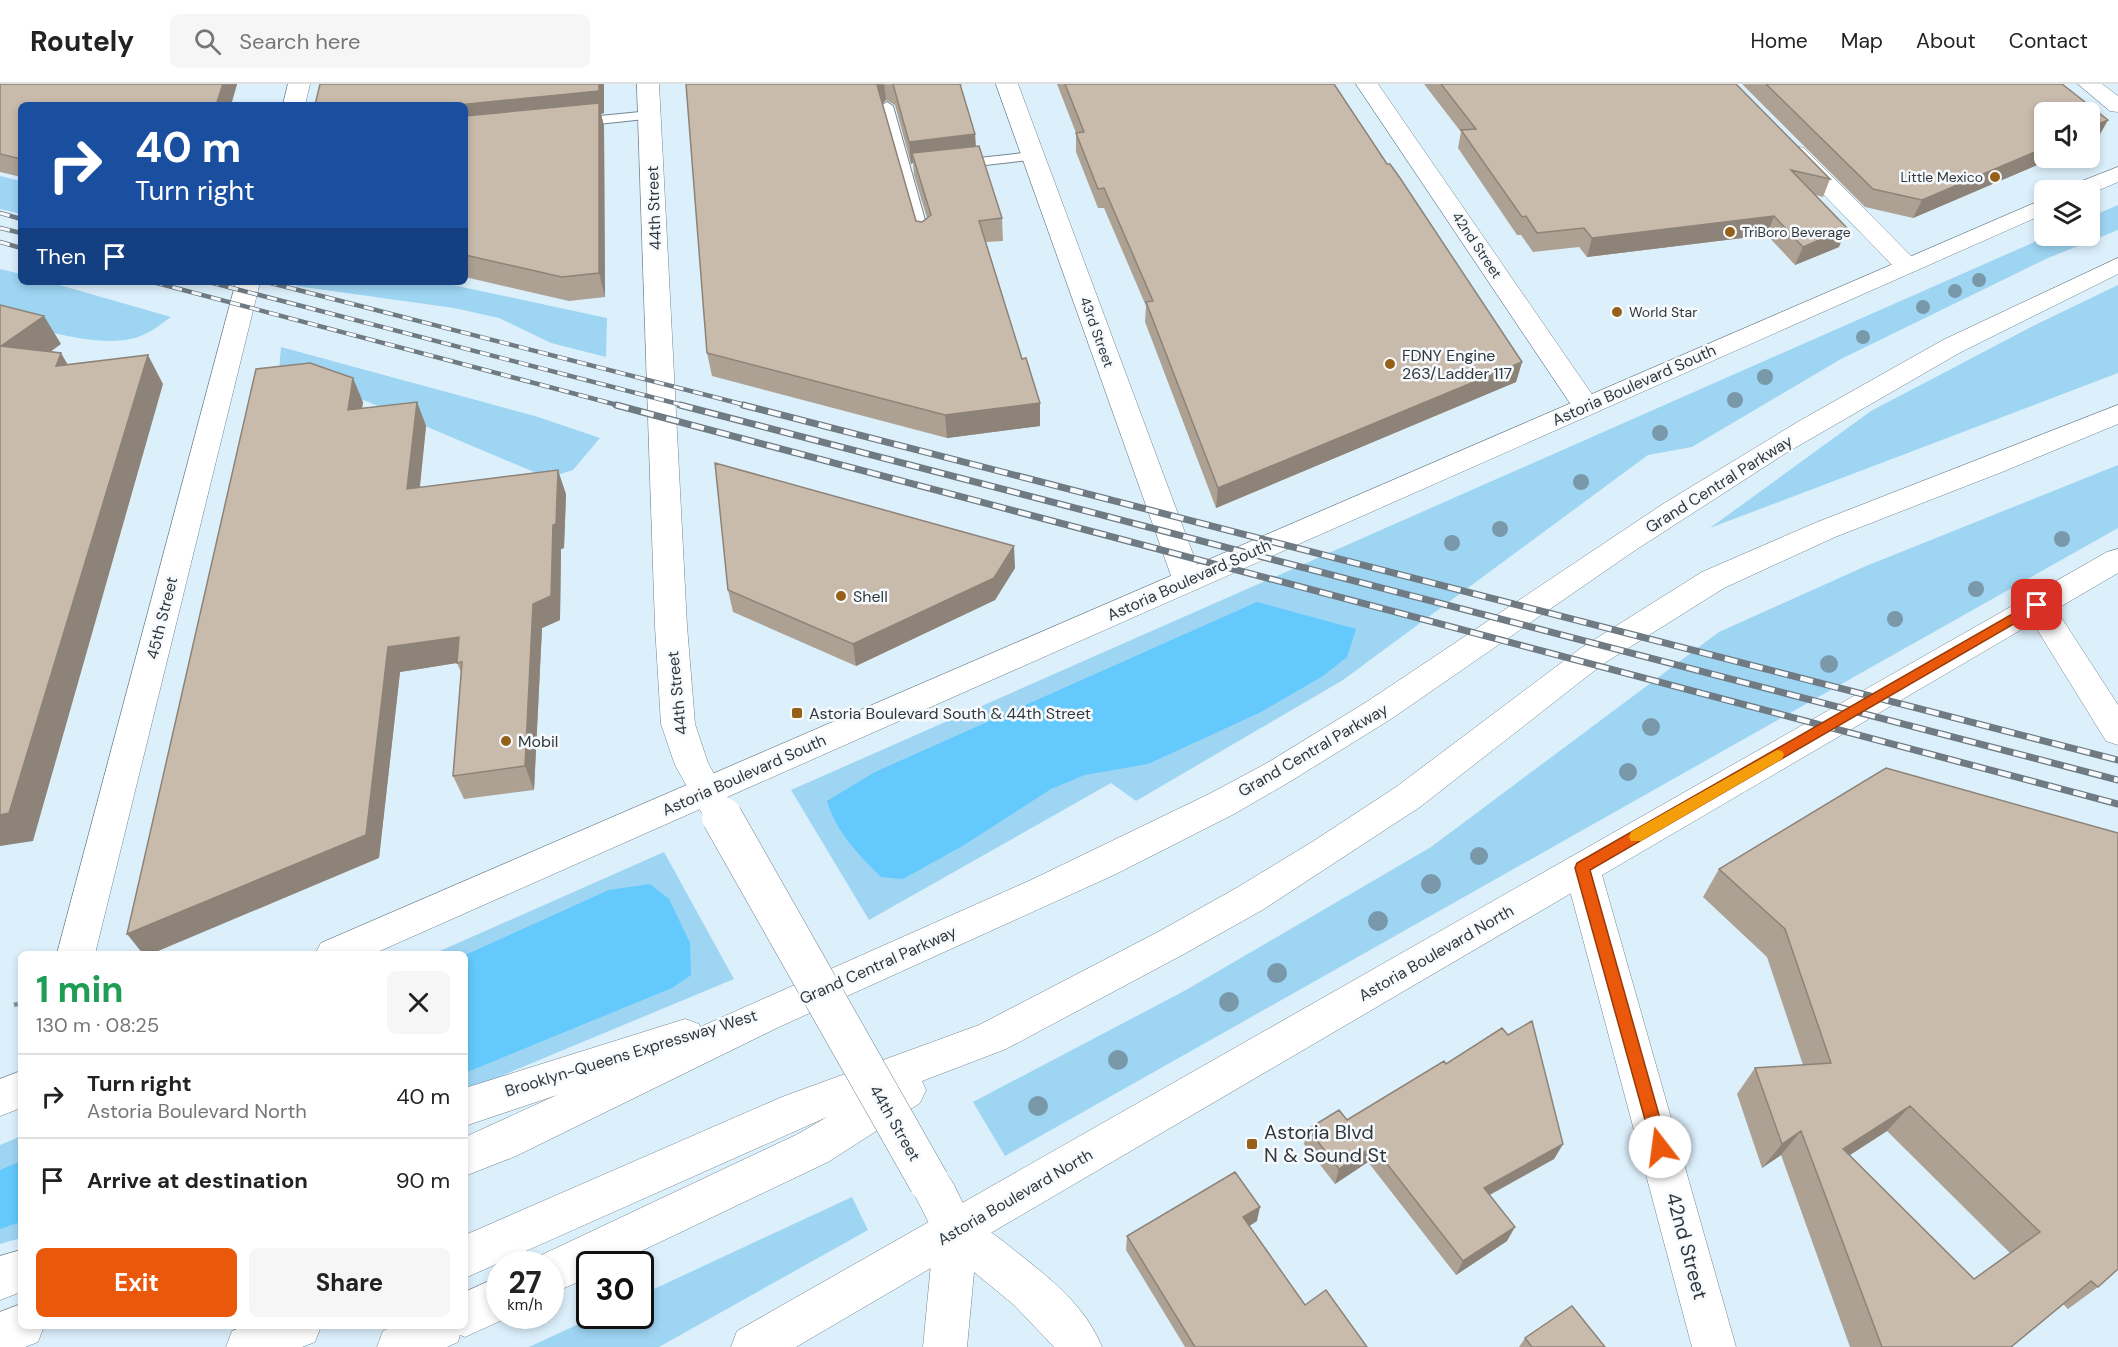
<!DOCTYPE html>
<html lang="en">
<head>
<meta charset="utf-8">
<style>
  :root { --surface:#fff; --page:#f6f6f6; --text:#222; --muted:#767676; --line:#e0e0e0; --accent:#ea580c }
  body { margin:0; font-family:"DM Sans",sans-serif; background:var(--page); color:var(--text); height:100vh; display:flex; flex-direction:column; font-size:22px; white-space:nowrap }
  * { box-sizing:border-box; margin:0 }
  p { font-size:20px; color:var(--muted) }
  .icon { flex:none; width:33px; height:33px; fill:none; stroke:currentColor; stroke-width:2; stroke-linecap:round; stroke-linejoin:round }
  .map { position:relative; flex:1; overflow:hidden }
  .drawer { position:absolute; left:18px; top:867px; width:450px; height:378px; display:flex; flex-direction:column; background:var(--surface); border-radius:9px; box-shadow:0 3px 9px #0003 }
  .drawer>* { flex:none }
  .guide { position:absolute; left:18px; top:18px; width:450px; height:183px; border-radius:9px; box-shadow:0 3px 9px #0003; background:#1a4fa0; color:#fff; overflow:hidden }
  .buttons { position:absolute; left:2034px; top:18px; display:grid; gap:12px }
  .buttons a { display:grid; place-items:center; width:66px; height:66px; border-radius:9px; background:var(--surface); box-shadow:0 3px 9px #0003; font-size:30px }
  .speed { position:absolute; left:486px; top:1167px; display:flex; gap:12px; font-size:30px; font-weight:700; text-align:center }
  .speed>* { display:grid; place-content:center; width:78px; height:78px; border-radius:50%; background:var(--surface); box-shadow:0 3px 9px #0003; line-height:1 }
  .speed small { font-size:15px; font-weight:400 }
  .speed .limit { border:3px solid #111; border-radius:9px; background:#fff; color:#111 }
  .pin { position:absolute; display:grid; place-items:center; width:51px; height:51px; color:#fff; margin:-26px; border-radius:12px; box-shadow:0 3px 9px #0006 }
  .me { position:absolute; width:66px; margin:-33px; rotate:345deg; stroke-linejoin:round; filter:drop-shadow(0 0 4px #0008) }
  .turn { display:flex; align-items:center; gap:21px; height:126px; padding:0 18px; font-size:27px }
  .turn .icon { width:78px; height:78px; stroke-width:2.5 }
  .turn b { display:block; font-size:42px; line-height:51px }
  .then { display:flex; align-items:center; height:57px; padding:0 18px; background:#0003; gap:12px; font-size:22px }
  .round { display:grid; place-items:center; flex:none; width:63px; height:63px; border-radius:9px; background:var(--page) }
  .summary { display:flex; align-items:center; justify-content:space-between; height:102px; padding:0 18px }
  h1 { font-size:36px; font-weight:700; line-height:45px; color:#1e9e55 }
  .cta { display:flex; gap:12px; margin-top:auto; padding:12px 18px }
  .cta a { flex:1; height:69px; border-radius:9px; background:var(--accent); color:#fff; font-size:24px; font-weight:700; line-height:69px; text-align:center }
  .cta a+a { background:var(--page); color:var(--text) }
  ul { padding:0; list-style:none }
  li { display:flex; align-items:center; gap:18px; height:84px; padding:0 18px; border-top:2px solid var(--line) }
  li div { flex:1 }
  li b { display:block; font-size:22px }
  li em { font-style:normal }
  header { display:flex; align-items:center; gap:36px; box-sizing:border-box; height:84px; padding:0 30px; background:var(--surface); border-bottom:2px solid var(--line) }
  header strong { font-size:28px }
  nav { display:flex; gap:33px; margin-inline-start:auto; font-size:21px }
  .search { width:420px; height:54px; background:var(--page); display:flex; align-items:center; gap:15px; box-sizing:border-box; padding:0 21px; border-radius:9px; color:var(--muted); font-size:22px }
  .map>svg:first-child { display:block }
  .green { fill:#9ed5f3 }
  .forest { fill:#64c9fc }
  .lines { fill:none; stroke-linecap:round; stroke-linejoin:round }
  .service-casing { stroke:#748690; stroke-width:2 }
  .minor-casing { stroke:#748690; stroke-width:1 }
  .tertiary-casing { stroke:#748690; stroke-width:1 }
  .secondary-casing { stroke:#748690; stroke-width:1 }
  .motorway-casing { stroke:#748690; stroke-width:1 }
  .path { stroke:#89969f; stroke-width:4.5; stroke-dasharray:4 4; stroke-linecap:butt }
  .service { fill:#fff; fill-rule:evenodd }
  .minor { fill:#fff; fill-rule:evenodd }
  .tertiary { fill:#fff; fill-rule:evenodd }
  .secondary { fill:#fff; fill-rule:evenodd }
  .motorway { fill:#fff; fill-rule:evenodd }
  .rail-far1-casing { stroke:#6f7a82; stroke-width:4.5 }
  .rail-casing { stroke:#6f7a82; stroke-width:7 }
  .rail-far1 { stroke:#f6fafd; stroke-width:3; stroke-dasharray:10; stroke-linecap:butt }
  .rail { stroke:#f6fafd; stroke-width:4.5; stroke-dasharray:13; stroke-linecap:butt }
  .minor-bridge-far1-casing { stroke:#748690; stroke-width:32; stroke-linecap:butt }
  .minor-bridge-casing { stroke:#748690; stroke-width:41; stroke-linecap:butt }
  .minor-bridge-far1 { stroke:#fff; stroke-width:31 }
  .minor-bridge { stroke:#fff; stroke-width:40 }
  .tree { fill:#7999ab }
  .wall { fill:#ada194; fill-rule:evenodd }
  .shaded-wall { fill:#8d8378 }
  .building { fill:#c9bbac; stroke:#8d8378; stroke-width:1.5; fill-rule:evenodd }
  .route { fill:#ea580c; stroke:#983908; stroke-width:1.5 }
  .slow { fill:#f59e0b }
  .poi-dot { fill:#966018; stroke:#f6fafd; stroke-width:2 }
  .labels { text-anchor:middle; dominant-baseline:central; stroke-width:5; stroke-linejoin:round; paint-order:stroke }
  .far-poi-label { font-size:14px; fill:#31383d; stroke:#f6fafd; text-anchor:start }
  .far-street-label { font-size:14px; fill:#31383d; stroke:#f6fafd }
  .street-label { font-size:16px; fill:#31383d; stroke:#f6fafd }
  .poi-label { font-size:16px; fill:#31383d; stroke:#f6fafd; text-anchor:start }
  .near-poi-label { font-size:20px; fill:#31383d; stroke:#f6fafd; text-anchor:start }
  .near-street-label { font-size:20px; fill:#31383d; stroke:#f6fafd }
</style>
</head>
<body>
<header>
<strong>Routely</strong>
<div class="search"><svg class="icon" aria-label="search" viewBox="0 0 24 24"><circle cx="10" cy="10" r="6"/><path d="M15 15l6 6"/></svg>Search here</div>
<nav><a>Home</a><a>Map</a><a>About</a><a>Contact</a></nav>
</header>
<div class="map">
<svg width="2118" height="1263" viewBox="0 0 2118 1263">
  <rect width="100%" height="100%" fill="#dcf0fc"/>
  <!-- green -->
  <path class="green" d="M0 92 21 97V130L0 125Z
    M2118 121V146L2048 174 1841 275 1692 363 1648 371 1343 596 1136 717 1111 699 869 836 791 706 2048 152H2090V133Z
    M0 185 21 190V198H49L171 233C162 239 153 247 143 251 105 268 40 244 0 236Z
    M300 198H439L607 234 606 273 551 259 499 234 454 224 296 202Z
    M2118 201V289L1710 444 1871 327 2033 242Z
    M281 263 538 333 600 354 573 386 548 394 326 300 278 298Z
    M2118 381V444L1005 1072 973 1018 1186 906 1431 763 1719 548 1866 482Z
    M664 768 734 895 465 1007V870H433Z
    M21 1052V1154L0 1160V1061Z
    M852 1113 868 1146 659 1263H529L596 1232H640L641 1211Z"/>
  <!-- forest -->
  <path class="forest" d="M1257 518 1356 545 1347 573 1323 592 1259 629 1148 680 1085 691 1051 705 964 761 903 795 881 793C859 771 836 748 827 717L875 688Z
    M650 800 669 815 690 859 691 891 672 904 465 989V871L609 806Z
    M21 1077V1138L0 1145V1086Z"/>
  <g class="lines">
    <defs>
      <path id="service" d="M887 18 893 22 930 154 928 157 923 158 916 154 881 22Z
        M650 27 656 31 654 34 580 42 574 38 580 34Z
        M1033 68 1039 72 1037 75 960 84 954 80 960 76Z"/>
      <path id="minor" d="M288 0H310L305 21H283Z
        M637 0H659L687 542 695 640 708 679 738 732 733 742 721 746 709 742 675 681 661 640 655 542Z
        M996 0H1018L1203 497 1199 505 1188 508 1177 505 1173 497Z
        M1356 0H1378L1600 322 1596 328 1586 330 1576 328Z
        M1796 62 1804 64 1916 177 1919 182 1916 187 1907 189 1898 187 1788 74 1785 69 1788 64Z
        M236 198H260L95 870H57Z
        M2037 510 2048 513 2118 621V661L2106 657 2022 521 2026 513Z
        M1582 769 1595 774 1600 784 1736 1263H1692L1564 784 1569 774Z
        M929 1078C956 1089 954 1109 970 1130 978 1140 992 1149 1003 1157 1041 1188 1083 1216 1102 1263H1054L1014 1221 974 1188 967 1263H923L934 1149 908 1098 914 1084Z"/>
      <path id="tertiary" d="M2078 0H2102L2118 12V28L2110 27Z"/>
      <path id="secondary" d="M2118 83V98L2090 110V106H2068L2072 101Z
        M2044 115V130L373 870H315L321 859Z
        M2118 465V489L796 1263H731L737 1247 2107 468Z
        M21 987V1024L0 1032V995Z"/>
      <path id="motorway" d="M2118 174V190L1961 268 1786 369 1634 467 1391 635 1291 697 1234 730 1116 790 779 943 516 1072 465 1092V1053L557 1011 465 1042V1004L685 935 699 940 700 943 1031 796 1209 710 1267 679 1368 617 1663 420 1801 336 1943 256Z
        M2118 321V340L2002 388 1835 453 1724 504 1603 580 1420 723 1264 825 1184 870 1006 965 922 997 926 1006 920 1019 828 1078 614 1180H590V1193L550 1210V1180H532L535 1174 798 1050 827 1033 465 1194V1151L782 1013 979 941 1158 848 1238 803 1312 758 1396 703 1581 564 1702 488 1815 439Z
        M21 1166V1208L0 1216V1172Z
        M500 1192V1232H511L465 1253 460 1251 458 1258 447 1263H377L383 1247 394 1242H465V1208Z
        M21 1220V1242H44L38 1258 25 1263H0V1228Z
        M245 1242H321L315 1258 302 1263H226L232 1247Z"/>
    </defs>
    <!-- service casing -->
    <use href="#service" class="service-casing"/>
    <!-- minor casing -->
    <use href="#minor" class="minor-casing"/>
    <!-- tertiary casing -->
    <use href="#tertiary" class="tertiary-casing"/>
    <!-- secondary casing -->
    <use href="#secondary" class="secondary-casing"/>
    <!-- motorway casing -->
    <use href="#motorway" class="motorway-casing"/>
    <!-- path -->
    <path class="path" d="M14 921 21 919"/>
    <!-- service -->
    <use href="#service" class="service"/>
    <!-- minor -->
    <use href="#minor" class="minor"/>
    <!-- tertiary -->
    <use href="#tertiary" class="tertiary"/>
    <!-- secondary -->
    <use href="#secondary" class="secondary"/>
    <!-- motorway -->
    <use href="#motorway" class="motorway"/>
    <defs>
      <path id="rail-far1" d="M0 129 21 135
        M0 144 21 149
        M0 158 21 164
        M153 198 621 322
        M209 198 686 322
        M267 198 749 322"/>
      <path id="rail" d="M616 321 2118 720
        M680 321 2118 696
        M743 321 2118 676"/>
    </defs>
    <!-- rail-far1 casing -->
    <use href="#rail-far1" class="rail-far1-casing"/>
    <!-- rail casing -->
    <use href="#rail" class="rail-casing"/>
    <!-- rail-far1 -->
    <use href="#rail-far1" class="rail-far1"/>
    <!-- rail -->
    <use href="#rail" class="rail"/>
    <defs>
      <path id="minor-bridge-far1" d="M721 732 723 735"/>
      <path id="minor-bridge" d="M722 733 929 1098"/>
    </defs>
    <!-- minor-bridge-far1 casing -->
    <use href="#minor-bridge-far1" class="minor-bridge-far1-casing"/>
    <!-- minor-bridge casing -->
    <use href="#minor-bridge" class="minor-bridge-casing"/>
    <!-- minor-bridge-far1 -->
    <use href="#minor-bridge-far1" class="minor-bridge-far1"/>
    <!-- minor-bridge -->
    <use href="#minor-bridge" class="minor-bridge"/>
  </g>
  <!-- trees -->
  <g class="tree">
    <circle cx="1979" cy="196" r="7"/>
    <circle cx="1955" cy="207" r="7"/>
    <circle cx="1923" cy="223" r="7"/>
    <circle cx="1863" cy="253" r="7"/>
    <circle cx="1765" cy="293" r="8"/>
    <circle cx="1735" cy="316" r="8"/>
    <circle cx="1660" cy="349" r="8"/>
    <circle cx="1581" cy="398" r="8"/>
    <circle cx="1500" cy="445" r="8"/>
    <circle cx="2062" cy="455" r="8"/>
    <circle cx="1452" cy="459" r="8"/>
    <circle cx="1976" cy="505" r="8"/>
    <circle cx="1895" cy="535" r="8"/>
    <circle cx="1829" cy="580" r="9"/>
    <circle cx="1651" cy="643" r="9"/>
    <circle cx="1628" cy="688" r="9"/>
    <circle cx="1479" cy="772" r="9"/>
    <circle cx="1431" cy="800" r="10"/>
    <circle cx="1378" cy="837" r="10"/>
    <circle cx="1277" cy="889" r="10"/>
    <circle cx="1229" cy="918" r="10"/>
    <circle cx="1118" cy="976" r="10"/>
    <circle cx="1038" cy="1022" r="10"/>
  </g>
  <!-- wall -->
  <path class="wall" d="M0 0H237L231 21H21V93L0 88Z
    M686 0H963L960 1 975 50 976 62 1002 134 1003 157 986 158 1022 275 1040 319V342L947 354 712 292 707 269ZM886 16 895 21 911 80 913 79 914 91 927 134 922 138 916 137 882 20Z
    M1057 0H1334L1387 80 1522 278 1516 298 1216 424 1145 238 1146 222 1104 124H1098L1076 68V49Z
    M1424 0H1736L1830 95 1823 113 1816 111 1839 163 1795 181 1767 151 1587 173 1579 163 1533 168 1521 151H1517L1458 64 1461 48Z
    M1742 0H2062L2098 54 1913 134 1865 123Z
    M465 21 604 29 601 30 604 42 605 213 569 217 465 193Z
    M310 279 363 318 362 324 417 318 426 342 420 403 566 410 564 464 561 465 560 536 542 544 534 706 464 715 453 692 461 588 457 579 400 588 379 774Z
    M1015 484 995 516 856 582 733 528 728 506Z
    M1886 684 2098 1203 2068 1225 2063 1220 2011 1263H1850L1781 1071 1762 1084 1737 1010 1755 984 1803 981 1767 873 1703 813 1719 785ZM1887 1047 2010 1169 1974 1195 1850 1071Z
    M1446 980 1563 1060 1554 1075 1490 1111 1507 1157 1456 1191 1368 1078 1335 1100 1304 1060 1308 1045 1347 1036Z
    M1257 1137 1249 1142 1305 1221 1367 1263H1185L1126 1166 1127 1152Z
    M1525 1254 1605 1263H1519Z"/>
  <!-- shaded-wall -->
  <path class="shaded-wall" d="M223 0H237L231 21H216Z
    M599 0H604V29L601 30 604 42 605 213 599 189 465 44V21H458Z
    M878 0H884L886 16 879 23 877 1Z
    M2108 36 2098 54 2090 58V44Z
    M975 50 976 72 912 69 913 79 911 80 909 58Z
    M2044 64V74H2054L1913 134 1922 116Z
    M1774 132 1767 151 1587 173 1592 154Z
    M1847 144 1839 163 1795 181 1803 163Z
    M44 232 61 260 19 291 1 262Z
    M61 269 78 298 56 282Z
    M148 271 163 300 33 757 0 762V731Z
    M1522 278 1516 298 1216 424 1218 404Z
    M353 294 363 318 358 350 348 326Z
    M417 318 426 342 417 429 407 405Z
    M1040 319V342L947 354 945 331Z
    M558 386 566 410 564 464 561 465 560 536 542 544 534 706 525 682 533 520 553 441Z
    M1014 462 1015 484 995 516 856 582 853 560Z
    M459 553 469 577 400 588 379 774 151 870H143L127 850 388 563Z
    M1910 1022 1887 1047 1822 1089 1843 1065Z
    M1801 1047 1781 1071 1762 1084 1782 1060Z
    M1563 1060 1554 1075 1476 1118 1484 1104Z
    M1373 1062 1368 1078 1335 1100 1339 1085Z
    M1260 1123 1257 1137 1240 1148 1243 1133Z
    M1515 1143 1507 1157 1456 1191 1463 1177Z"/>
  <!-- building -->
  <path class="building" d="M0 0H223L216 21H21V75L0 70Z
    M320 0H599V7L458 21H315Z
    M686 0H878L877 1 916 137 922 138 931 131 912 69 979 62 1002 134 979 137 1022 275 1026 274 1040 319 945 331 707 269Z
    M893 0H960L975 50 909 58Z
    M1065 0H1334L1387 80H1390L1400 94 1522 278 1218 404 1146 218 1153 217 1104 104 1098 105 1076 49 1084 48Z
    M1441 0H1736L1830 95 1791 86 1847 144 1803 163 1774 132 1592 154 1584 144 1537 149 1526 132 1522 133 1461 46 1476 45Z
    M1766 0H2062L2108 36 2090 44V28H2044V64L1922 116 1873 105Z
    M599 19V189L562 193 465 171V32Z
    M0 221 44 232 1 262 61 269 56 282 148 271 9 729 0 731Z
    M310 279 353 294 348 326 417 318 407 405 558 386 556 440 553 441 551 512 533 520 525 682 453 692 462 578 457 579 459 553 388 563 366 751 127 850 256 285Z
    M715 379 1014 462 994 494 853 560 728 506Z
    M1886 684 2118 749V1185L2098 1203 2091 1197 2011 1263H1882L1801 1047 1782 1060 1755 984 1831 979 1785 845 1719 785ZM1910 1022 2040 1148 1974 1195 1843 1065Z
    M1532 937 1563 1060 1484 1104 1515 1143 1463 1177 1373 1062 1339 1085 1308 1045 1339 1026 1347 1036 1444 977 1446 980 1502 944 1508 951Z
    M1235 1088 1260 1123 1243 1133 1305 1221 1326 1206 1367 1263H1195L1127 1152Z
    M1572 1222 1605 1263H1532L1525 1254Z"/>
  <!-- route -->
  <path class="route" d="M2037 516 2041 518 2043 521 2041 524 1590 786 1668 1063 1666 1068 1660 1071 1654 1068 1575 784 1577 779Z"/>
  <!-- slow -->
  <path class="slow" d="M1777 666 1782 667 1784 671 1782 675 1641 757H1631L1629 753 1631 748Z"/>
  <!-- markers -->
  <g class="poi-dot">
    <circle cx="1995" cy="93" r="6"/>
    <circle cx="1730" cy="148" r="6"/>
    <circle cx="1617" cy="228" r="6"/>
    <circle cx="1390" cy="280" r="6"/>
    <circle cx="841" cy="512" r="6"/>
    <rect x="791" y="623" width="12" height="12" rx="3"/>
    <circle cx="506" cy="657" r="6"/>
    <rect x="1246" y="1054" width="12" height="12" rx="3"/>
  </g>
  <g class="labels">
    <!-- far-poi labels -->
    <g class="far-poi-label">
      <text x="1983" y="93" text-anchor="end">Little Mexico</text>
      <text x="1742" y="148">TriBoro Beverage</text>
      <text x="1629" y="228">World Star</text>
    </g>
    <!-- far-street labels -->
    <g class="far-street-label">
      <text transform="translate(1477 161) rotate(56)">42nd Street</text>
      <text transform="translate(1097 248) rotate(70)">43rd Street</text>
    </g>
    <!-- street labels -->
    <g class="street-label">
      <text transform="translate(654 124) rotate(-92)">44th Street</text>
      <text transform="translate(1634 301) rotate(-24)">Astoria Boulevard South</text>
      <text transform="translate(1719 400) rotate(-32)">Grand Central Parkway</text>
      <text transform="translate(1189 496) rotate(-24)">Astoria Boulevard South</text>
      <text transform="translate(162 534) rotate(-76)">45th Street</text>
      <text transform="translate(677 609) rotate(-96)">44th Street</text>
      <text transform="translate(1313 666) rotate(-30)">Grand Central Parkway</text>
      <text transform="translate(744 691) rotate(-24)">Astoria Boulevard South</text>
      <text transform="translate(1436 869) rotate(-30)">Astoria Boulevard North</text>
      <text transform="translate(878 881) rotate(-24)">Grand Central Parkway</text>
      <text transform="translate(631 969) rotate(-17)">Brooklyn-Queens Expressway West</text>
      <text transform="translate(895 1039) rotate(60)">44th Street</text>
      <text transform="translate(1015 1113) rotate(-30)">Astoria Boulevard North</text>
    </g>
    <!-- poi labels -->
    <g class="poi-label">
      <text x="1402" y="271">FDNY Engine<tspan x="1402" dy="18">263/Ladder 117</tspan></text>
      <text x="853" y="512">Shell</text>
      <text x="809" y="629">Astoria Boulevard South &amp; 44th Street</text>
      <text x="518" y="657">Mobil</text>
    </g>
    <!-- near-poi labels -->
    <g class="near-poi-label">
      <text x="1264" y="1048">Astoria Blvd<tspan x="1264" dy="23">N &amp; Sound St</tspan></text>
    </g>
    <!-- near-street labels -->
    <g class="near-street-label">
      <text transform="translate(1687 1162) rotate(75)">42nd Street</text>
    </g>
  </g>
</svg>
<div class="buttons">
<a><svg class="icon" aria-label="sound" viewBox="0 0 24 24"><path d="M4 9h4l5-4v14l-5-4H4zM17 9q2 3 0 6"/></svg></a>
<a><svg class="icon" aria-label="layers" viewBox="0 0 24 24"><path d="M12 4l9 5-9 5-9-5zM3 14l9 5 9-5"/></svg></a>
</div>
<div class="speed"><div>27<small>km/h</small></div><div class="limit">30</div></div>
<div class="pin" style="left:2037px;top:521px;background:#d93025"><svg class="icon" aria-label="arrive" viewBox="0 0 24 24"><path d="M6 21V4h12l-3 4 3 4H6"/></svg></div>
<svg class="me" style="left:1660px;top:1063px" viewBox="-20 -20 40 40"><circle r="19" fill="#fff"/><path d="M0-13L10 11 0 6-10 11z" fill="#ea580c"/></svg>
<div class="guide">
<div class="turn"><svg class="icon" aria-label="right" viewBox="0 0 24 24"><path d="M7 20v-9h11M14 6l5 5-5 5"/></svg><div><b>40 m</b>Turn right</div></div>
<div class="then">Then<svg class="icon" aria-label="arrive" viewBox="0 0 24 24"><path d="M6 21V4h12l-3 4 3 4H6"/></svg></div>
</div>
<section class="drawer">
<div class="summary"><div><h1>1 min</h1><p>130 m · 08:25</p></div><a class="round"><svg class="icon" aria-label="close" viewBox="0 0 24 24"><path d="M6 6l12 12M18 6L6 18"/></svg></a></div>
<ul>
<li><svg class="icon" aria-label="right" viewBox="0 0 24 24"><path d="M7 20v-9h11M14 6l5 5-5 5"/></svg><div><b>Turn right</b><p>Astoria Boulevard North</p></div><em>40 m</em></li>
<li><svg class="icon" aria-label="arrive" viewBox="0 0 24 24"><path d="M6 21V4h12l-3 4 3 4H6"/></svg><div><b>Arrive at destination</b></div><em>90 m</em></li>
</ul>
<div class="cta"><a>Exit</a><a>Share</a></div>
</section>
</div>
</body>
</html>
